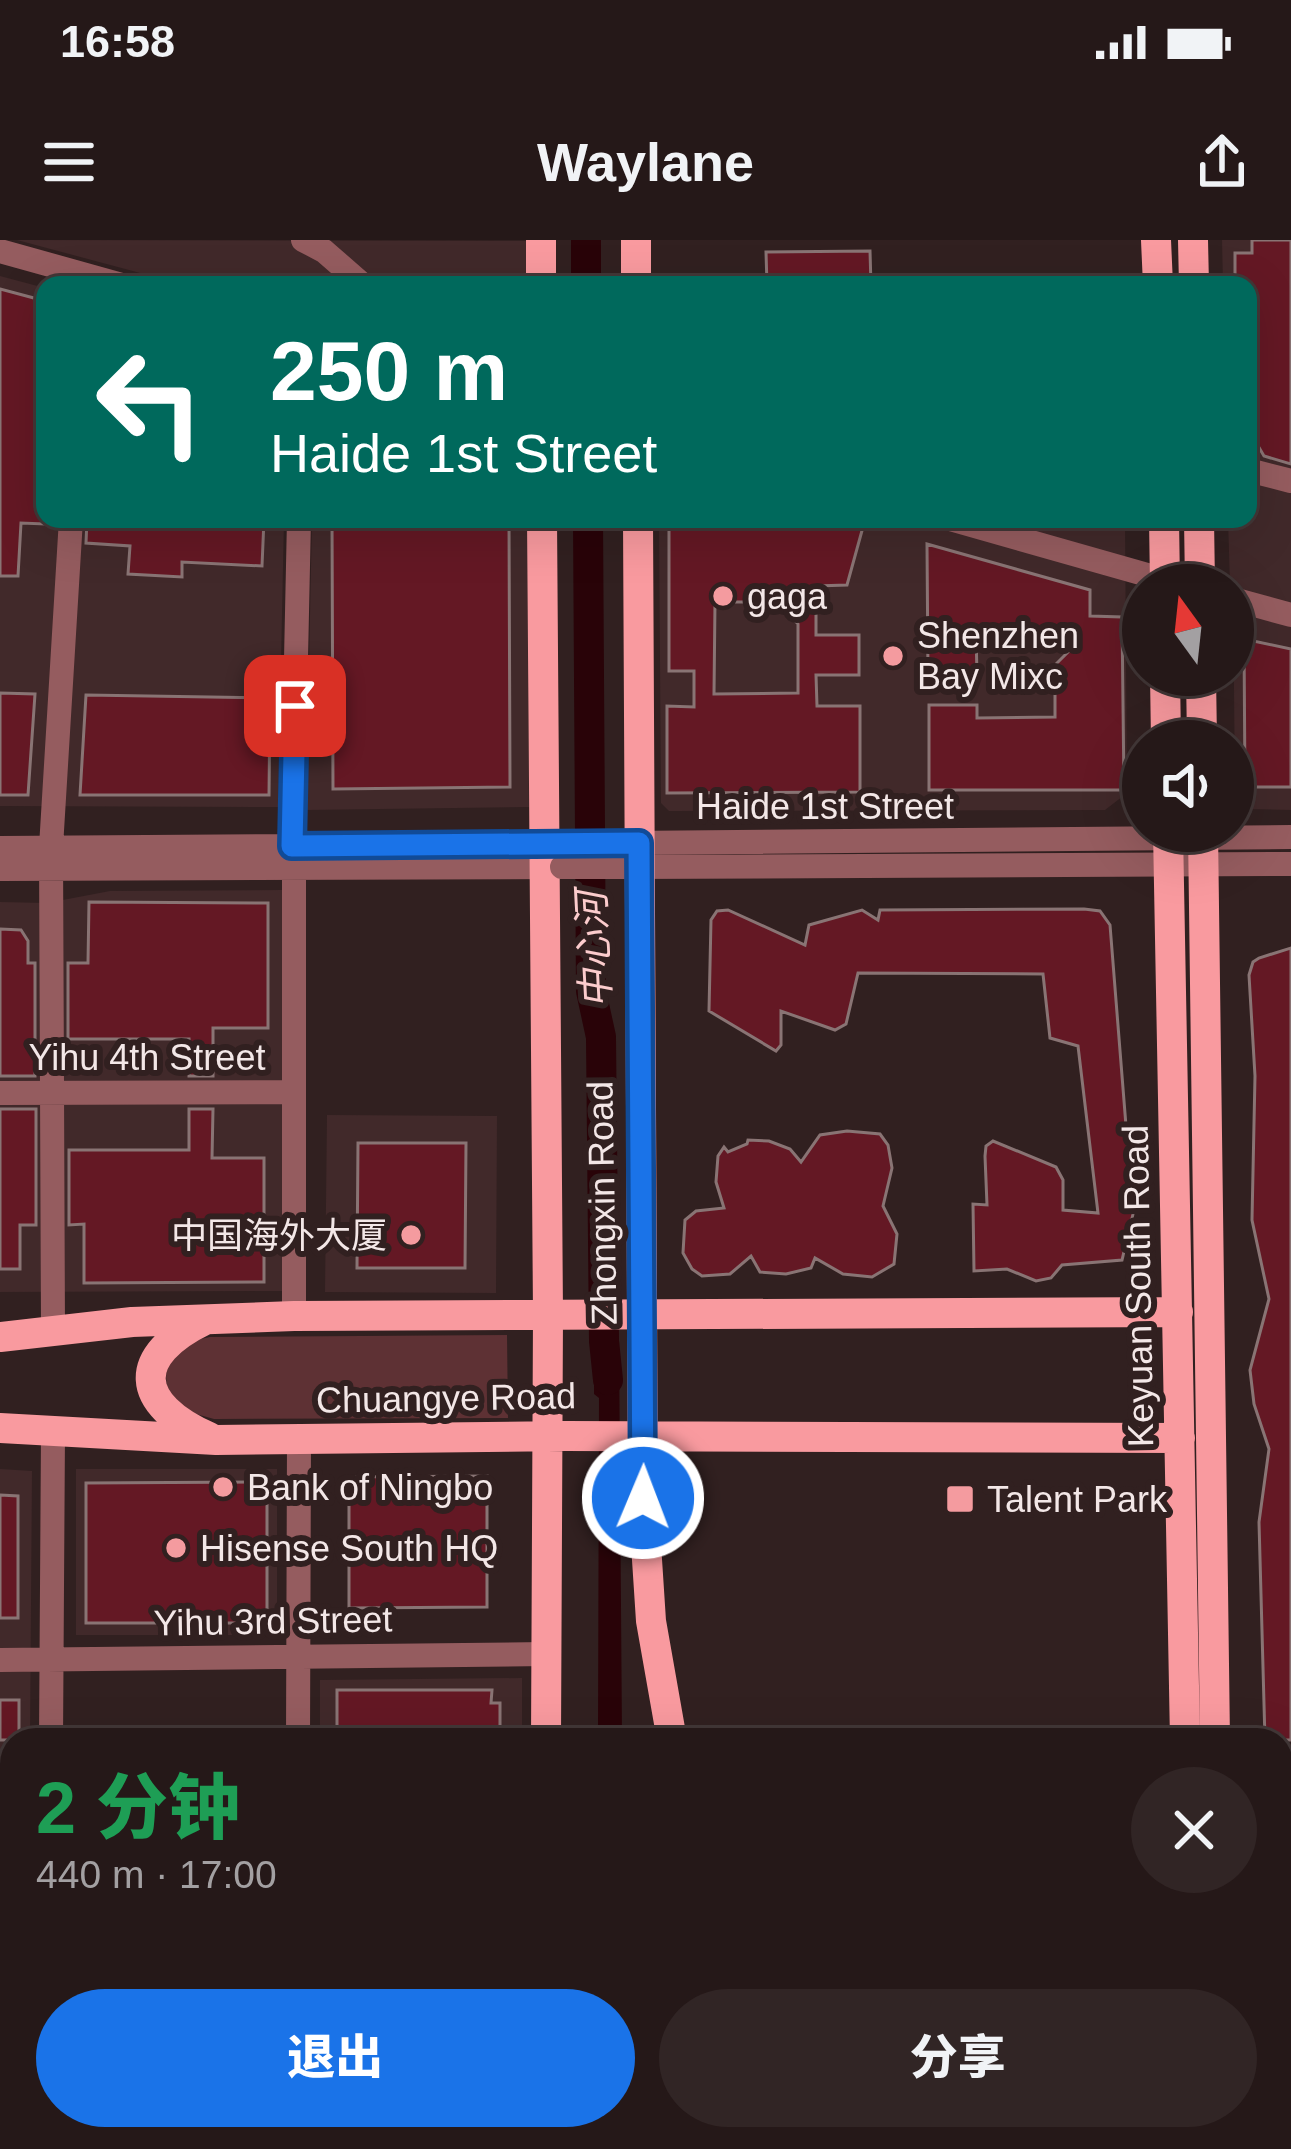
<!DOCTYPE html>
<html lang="zh">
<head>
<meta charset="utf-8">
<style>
  :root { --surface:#251818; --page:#312525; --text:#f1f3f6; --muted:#a3a0a2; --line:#423737; --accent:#1a73e8 }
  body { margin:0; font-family:Helvetica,"Noto Sans SC",sans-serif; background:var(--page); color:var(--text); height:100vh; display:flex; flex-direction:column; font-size:45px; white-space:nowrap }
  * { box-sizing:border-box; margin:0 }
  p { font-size:39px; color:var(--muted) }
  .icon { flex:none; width:66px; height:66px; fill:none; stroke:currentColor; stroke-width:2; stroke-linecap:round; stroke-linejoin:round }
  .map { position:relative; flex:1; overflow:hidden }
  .drawer { position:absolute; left:0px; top:1488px; width:1293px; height:423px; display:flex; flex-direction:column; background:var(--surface); border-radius:36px 36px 0 0; box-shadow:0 12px 48px #0002,0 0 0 3px var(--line) }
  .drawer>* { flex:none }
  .hud { position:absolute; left:36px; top:36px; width:1221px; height:252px; border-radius:24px; box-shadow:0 12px 48px #0002,0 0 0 3px var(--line); background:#00695c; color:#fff; overflow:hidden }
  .needle { width:78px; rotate:345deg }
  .tools { position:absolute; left:1122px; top:324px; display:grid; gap:24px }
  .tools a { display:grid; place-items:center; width:132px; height:132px; border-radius:50%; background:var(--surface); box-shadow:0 12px 48px #0002,0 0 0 3px var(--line); font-size:60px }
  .pin { position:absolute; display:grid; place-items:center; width:102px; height:102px; color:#fff; margin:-51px; border-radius:24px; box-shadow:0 6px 18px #0006 }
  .me { position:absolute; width:132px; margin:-66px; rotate:1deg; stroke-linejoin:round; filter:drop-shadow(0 0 9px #0008) }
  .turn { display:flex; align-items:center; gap:42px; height:252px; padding:0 36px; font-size:54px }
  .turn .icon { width:156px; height:156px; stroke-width:2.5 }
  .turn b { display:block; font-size:84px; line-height:102px }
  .round { display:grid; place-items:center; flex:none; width:126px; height:126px; border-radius:63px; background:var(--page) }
  .headline { display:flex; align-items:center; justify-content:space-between; height:204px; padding:0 36px }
  h1 { font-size:72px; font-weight:800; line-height:90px; color:#1e9e55 }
  .button { display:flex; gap:24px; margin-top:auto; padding:24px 36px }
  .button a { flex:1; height:138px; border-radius:72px; background:var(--accent); color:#fff; font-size:48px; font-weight:800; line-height:138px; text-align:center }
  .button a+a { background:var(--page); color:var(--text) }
  .status { display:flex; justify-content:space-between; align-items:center; height:84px; padding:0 60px; background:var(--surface); direction:ltr }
  .status svg { height:33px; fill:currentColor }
  header { display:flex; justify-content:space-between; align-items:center; height:156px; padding:0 36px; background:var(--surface); font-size:54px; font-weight:800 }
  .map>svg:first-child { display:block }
  .built { fill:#41292a }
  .green { fill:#5e3134 }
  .water { fill:#290308 }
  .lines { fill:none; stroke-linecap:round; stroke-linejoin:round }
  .river { stroke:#290308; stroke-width:30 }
  .building { fill:#641824; stroke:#897474; stroke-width:3; fill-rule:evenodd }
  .minor { stroke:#955c5f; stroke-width:24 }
  .major { stroke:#f99a9f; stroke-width:30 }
  .minor-bridge { stroke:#955c5f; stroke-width:24 }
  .route-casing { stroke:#114b97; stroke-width:30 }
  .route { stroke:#1a73e8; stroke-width:21 }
  .poi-dot { fill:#f49b9f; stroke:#312020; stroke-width:4.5 }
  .labels { text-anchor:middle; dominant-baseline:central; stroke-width:12; stroke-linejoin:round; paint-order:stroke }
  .poi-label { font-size:36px; fill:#f3e7e7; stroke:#312020; text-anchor:start }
  .street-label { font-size:36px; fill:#f3e7e7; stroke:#312020 }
  .water-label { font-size:39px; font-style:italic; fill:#fccccd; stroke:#312020 }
</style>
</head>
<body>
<div class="status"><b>16:58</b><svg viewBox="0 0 49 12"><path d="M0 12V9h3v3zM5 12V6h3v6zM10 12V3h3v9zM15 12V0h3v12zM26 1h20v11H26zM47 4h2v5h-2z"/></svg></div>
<header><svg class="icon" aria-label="menu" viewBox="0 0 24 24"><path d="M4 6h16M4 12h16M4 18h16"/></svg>Waylane<svg class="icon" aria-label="share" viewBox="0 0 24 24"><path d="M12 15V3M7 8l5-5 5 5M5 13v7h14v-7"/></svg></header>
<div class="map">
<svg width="1291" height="1909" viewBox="0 0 1291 1909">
  <rect width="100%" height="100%" fill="#312020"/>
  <!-- built -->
  <path class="built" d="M17 0 526 1V45H185Z
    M1222 0H1291V570L1247 569 1235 552 1233 345H1230L1228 279H1248V45H1223Z
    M0 36 45 48V279H284L278 567 0 566Z
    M312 279H527L529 567 306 570Z
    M659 279H1125L1127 553 1105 570 669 571 661 563Z
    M282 650V1051L0 1052V662L47 663 110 651Z
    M327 875 497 876 496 1053 325 1052Z
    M0 1229 32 1231 30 1500H12V1621H0Z
    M76 1229H277V1395H76Z
    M522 1438V1500H320V1440Z
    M816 1899H1197L1200 1909H819Z"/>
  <!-- green -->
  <path class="green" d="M507 1095 508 1178 214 1179C205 1176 194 1174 186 1170 161 1156 159 1122 183 1106 190 1101 201 1099 210 1097Z"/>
  <!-- water -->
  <path class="water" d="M594 1101H619L622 1500H598L599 1158 594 1154Z"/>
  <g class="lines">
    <!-- river -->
    <path class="river" d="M586 0V45
      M588 279 591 751 601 797 604 1101 608 1140"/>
  </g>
  <!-- building -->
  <path class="building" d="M1252 0H1291V224L1264 216 1250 192 1255 174 1248 167V45H1235V13H1252Z
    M870 11 871 45H767L766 12Z
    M0 49 45 61V284L21 283 18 336H0Z
    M87 279H264L262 326 182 322V337L128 334 130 306 86 303Z
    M332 279H509L510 547 333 549Z
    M669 279H833L863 287 847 345 816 346V395H859V435H816L817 466H860V552L667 553V466L694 467V431H669ZM715 362H778L798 384V453L714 454Z
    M927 304 1090 350V376L1122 377 1124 550H929V465H977V478L1055 477V425L1077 403 1015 404 1004 393H976L977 435H928Z
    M1244 399 1291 409V547H1245Z
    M0 453 35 454 28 555H0Z
    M86 455 270 458 269 555H80Z
    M89 662 268 663V788H213V836H189V799H68V723H88Z
    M1084 669 1100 671 1110 685 1133 974 1122 1020 1062 1025 1051 1038 1036 1041 1007 1029 974 1031 973 964 987 965 985 916 986 906 993 901 1056 927 1063 940V970L1098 973 1078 806 1050 798 1043 734 858 733 846 784 835 790 781 771V805L776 811 709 771 711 680 717 671 728 670 805 705 809 685 862 670 878 680 880 670Z
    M0 689 21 690 28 701V723H35V836H0Z
    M1291 708V1500H1265L1259 1282 1269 1209 1254 1164 1250 1130 1269 1059 1252 980 1255 836 1249 735 1253 722 1259 718Z
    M0 869H36V985H20V1029H0Z
    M189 869H213L212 918H264V1042L84 1043V984L69 985V910H189Z
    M847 891 880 894 888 905 892 928 883 966 897 994 894 1024 872 1037 843 1034 815 1018 811 1028 786 1034 760 1032 751 1016 730 1034 702 1036 692 1029 683 1013 685 980 696 971 724 968 716 942 718 916 724 907 728 912 747 904 748 900 769 901 790 909 801 922 820 895Z
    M358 903H466L465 1028H357Z
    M487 1236V1367L349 1368V1237Z
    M267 1242V1383H86V1243Z
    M0 1255 18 1256V1378H0Z
    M337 1450H492L491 1463H500V1500H337Z
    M0 1460H19V1500H0Z"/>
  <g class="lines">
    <!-- minor -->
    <path class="minor" d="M303 0 324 11 363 45
      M0 11 122 45
      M1248 230 1291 241
      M950 279 1165 340
      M1233 359 1291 375
      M625 603 1291 597
      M292 606 299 279
      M0 608 558 604
      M626 627 1291 624
      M294 628V1076
      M0 629 562 627
      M0 853 294 852
      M53 1090 51 607 71 279
      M0 1420 546 1414
      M51 1500 53 1192
      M298 1500 299 1199
      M0 1640H12
      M1281 1673 1291 1670
      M1281 1709 1291 1706
      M52 1899 54 1909
      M340 1899 343 1909
      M462 1909 497 1899
      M593 1909 628 1899"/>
    <!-- major -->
    <path class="major" d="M636 0V45
      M1156 0 1158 45
      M1193 0 1194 45
      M541 45V0
      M542 279 548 1075 546 1500
      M638 279 643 1258 651 1381 672 1500
      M1164 279 1165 345
      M1199 279 1200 345
      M1165 435 1166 501
      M1201 435 1202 501
      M1168 591 1185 1500
      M1203 591 1215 1500
      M205 1080C130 1116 134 1164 209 1197
      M0 1097 132 1082 294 1076 1178 1072
      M0 1188 216 1200 566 1196 1180 1198
      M601 1899 604 1909
      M784 1899 786 1909
      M1243 1899 1246 1909
      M1278 1899 1281 1909"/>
    <!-- minor-bridge -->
    <path class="minor-bridge" d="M560 604 623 603
      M562 627H624"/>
  </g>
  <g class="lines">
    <defs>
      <path id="route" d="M295 466 292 606 639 603 643 1258"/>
    </defs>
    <!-- route casing -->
    <use href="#route" class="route-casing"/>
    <!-- route -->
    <use href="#route" class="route"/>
  </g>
  <!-- markers -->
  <g class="poi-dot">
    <circle cx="723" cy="356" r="12"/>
    <circle cx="893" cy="416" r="12"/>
    <circle cx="411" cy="995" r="12"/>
    <circle cx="223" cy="1247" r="12"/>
    <rect x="945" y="1244" width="30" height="30" rx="6"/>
    <circle cx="176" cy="1308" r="12"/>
  </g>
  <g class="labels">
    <!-- poi labels -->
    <g class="poi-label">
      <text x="747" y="356">gaga</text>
      <text x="917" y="395">Shenzhen<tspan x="917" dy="41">Bay Mixc</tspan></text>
      <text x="387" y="995" text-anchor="end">中国海外大厦</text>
      <text x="247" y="1247">Bank of Ningbo</text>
      <text x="987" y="1259">Talent Park</text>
      <text x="200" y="1308">Hisense South HQ</text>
    </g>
    <!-- street labels -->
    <g class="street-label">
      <text x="825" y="566">Haide 1st Street</text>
      <text x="147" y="817">Yihu 4th Street</text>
      <text transform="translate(602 963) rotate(-91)">Zhongxin Road</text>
      <text transform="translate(1138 1046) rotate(-91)">Keyuan South Road</text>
      <text transform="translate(446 1158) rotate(-1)">Chuangye Road</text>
      <text transform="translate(273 1381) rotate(-1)">Yihu 3rd Street</text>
    </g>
    <!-- water labels -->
    <g class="water-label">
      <text transform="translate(594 710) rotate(-93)">中心河</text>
    </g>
  </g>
</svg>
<div class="tools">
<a><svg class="needle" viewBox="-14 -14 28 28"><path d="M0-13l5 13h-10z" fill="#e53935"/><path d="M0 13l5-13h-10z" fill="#a3a0a2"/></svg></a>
<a><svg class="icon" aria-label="sound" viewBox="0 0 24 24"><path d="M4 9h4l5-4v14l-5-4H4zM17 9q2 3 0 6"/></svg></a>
</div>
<div class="pin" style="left:295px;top:466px;background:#d93025"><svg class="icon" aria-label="arrive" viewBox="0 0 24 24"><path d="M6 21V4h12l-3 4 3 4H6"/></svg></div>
<svg class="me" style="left:643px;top:1258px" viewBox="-20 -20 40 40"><circle r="17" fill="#1a73e8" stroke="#fff" stroke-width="3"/><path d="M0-11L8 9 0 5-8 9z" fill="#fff"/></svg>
<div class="hud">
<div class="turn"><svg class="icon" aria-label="left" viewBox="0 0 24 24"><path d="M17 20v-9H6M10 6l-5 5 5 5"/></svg><div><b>250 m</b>Haide 1st Street</div></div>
</div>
<section class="drawer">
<div class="headline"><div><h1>2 分钟</h1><p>440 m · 17:00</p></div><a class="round"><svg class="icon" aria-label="close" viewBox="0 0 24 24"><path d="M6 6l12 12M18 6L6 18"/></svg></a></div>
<div class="button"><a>退出</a><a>分享</a></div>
</section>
</div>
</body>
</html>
